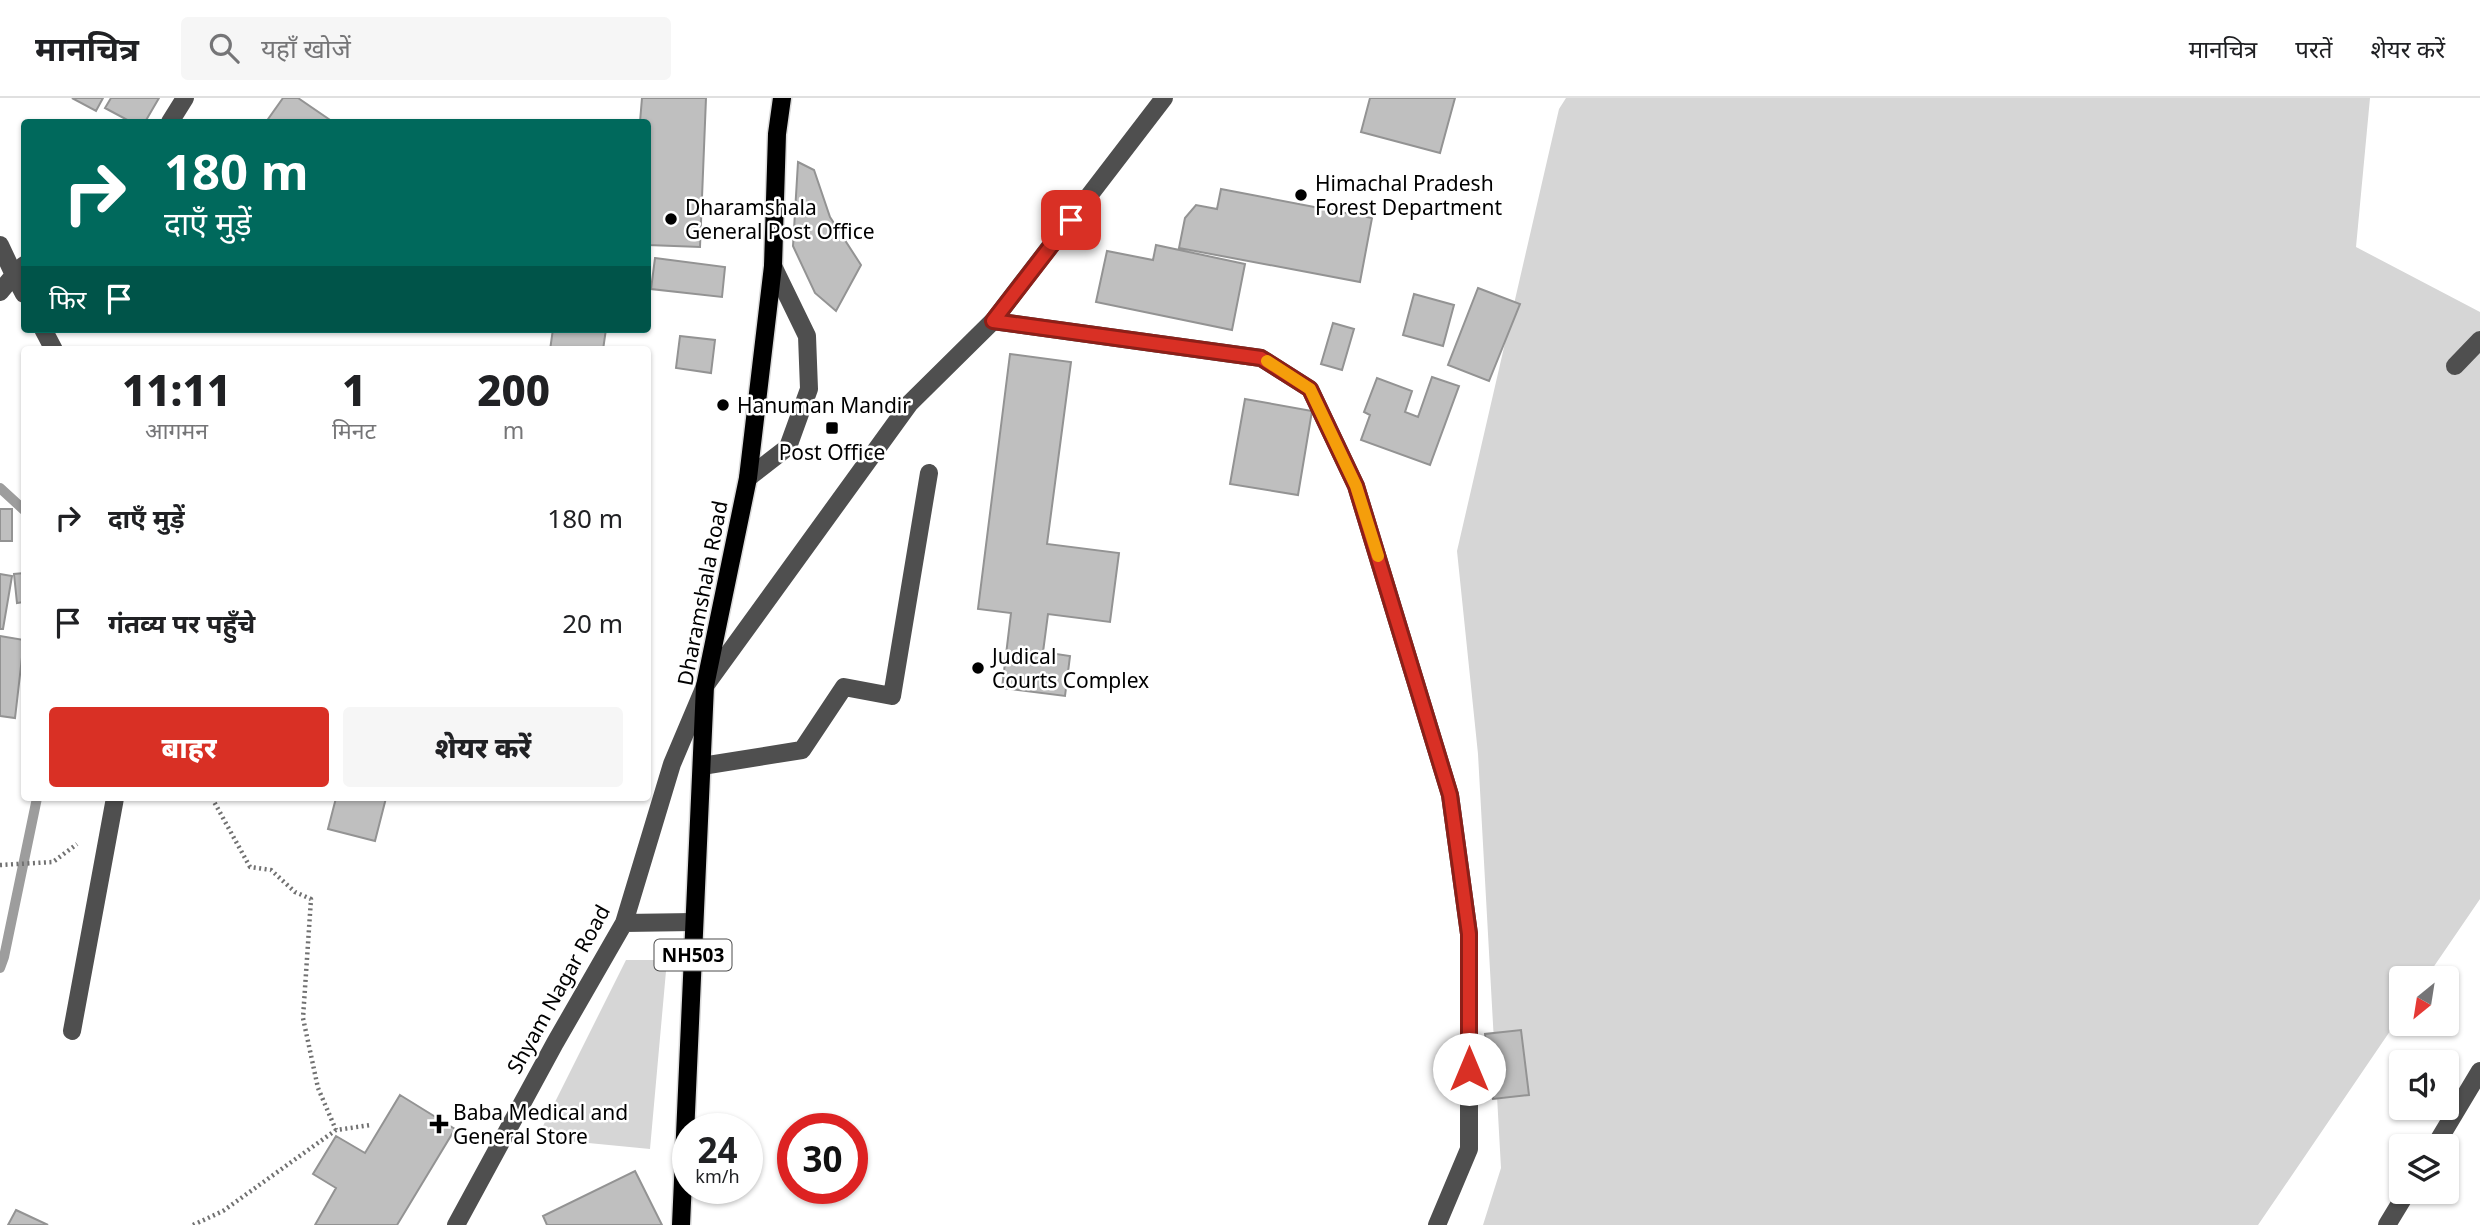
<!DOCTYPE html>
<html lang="hi">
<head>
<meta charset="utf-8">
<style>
  :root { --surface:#fff; --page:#f6f6f6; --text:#202124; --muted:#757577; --line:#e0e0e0; --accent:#d93025 }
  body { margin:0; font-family:"Noto Sans","Noto Sans Devanagari",sans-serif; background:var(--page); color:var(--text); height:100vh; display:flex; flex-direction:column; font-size:26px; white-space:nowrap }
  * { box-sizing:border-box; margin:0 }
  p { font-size:23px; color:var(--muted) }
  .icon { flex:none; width:38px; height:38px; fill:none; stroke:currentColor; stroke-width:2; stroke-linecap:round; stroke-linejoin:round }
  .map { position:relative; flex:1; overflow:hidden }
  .side { position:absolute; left:21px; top:248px; width:630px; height:455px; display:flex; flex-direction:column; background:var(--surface); border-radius:7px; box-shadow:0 2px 5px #0004 }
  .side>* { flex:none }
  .banner { position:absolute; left:21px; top:21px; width:630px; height:214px; border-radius:7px; box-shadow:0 2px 5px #0004; background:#00695c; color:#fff; overflow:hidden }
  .needle { width:46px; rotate:210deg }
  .fabs { position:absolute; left:2389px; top:868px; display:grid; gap:14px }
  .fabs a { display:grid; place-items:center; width:70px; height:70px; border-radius:7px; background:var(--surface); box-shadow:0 2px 5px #0004; font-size:35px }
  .speed { position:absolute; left:672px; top:1015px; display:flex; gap:14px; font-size:35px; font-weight:700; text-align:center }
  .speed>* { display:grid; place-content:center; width:91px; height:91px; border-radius:50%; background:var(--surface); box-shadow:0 2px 5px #0004; line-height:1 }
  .speed small { font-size:18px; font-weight:400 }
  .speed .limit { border:10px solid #d22; background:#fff; color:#111 }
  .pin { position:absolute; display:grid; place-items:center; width:60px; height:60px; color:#fff; margin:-30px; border-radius:14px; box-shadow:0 4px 10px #0006 }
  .me { position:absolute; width:77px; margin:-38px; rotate:0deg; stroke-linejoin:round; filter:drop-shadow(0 0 5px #0008) }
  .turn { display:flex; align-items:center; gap:24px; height:147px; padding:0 28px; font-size:32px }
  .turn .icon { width:91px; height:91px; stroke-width:2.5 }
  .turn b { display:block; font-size:49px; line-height:60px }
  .then { display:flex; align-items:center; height:66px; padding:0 28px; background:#0003; gap:14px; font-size:26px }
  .eta { display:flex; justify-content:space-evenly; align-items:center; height:119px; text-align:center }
  .eta b { font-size:42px; font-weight:800; line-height:49px }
  .action { display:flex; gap:14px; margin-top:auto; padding:14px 28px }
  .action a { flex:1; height:80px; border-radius:7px; background:var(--accent); color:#fff; font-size:28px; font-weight:800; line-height:80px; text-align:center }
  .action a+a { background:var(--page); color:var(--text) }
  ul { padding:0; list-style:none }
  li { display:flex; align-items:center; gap:21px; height:105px; padding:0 28px }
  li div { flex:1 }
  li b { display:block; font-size:26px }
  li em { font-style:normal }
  header { display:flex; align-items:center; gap:42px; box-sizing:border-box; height:98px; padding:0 35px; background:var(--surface); border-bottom:2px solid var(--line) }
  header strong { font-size:33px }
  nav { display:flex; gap:38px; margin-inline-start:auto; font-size:24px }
  .search { width:490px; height:63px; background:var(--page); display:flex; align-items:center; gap:18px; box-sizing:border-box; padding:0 24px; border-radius:7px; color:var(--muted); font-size:26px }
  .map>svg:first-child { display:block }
  .green { fill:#d6d6d6 }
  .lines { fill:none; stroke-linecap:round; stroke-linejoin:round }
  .stream { stroke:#9d9d9d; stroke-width:10 }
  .building { fill:#bfbfbf; stroke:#939393; stroke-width:2 }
  .major-casing { stroke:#dbdbdb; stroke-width:21 }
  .path { stroke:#717171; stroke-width:4.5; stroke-dasharray:2 3.5; stroke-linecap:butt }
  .minor { stroke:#4f4f4f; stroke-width:18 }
  .major { stroke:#000; stroke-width:18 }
  .route-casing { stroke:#8d1f18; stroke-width:18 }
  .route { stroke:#d93025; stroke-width:12 }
  .slow { stroke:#f59e0b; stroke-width:12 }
  .poi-dot { fill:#000; stroke:#fff; stroke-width:2.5 }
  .labels { text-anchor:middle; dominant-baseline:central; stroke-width:5; stroke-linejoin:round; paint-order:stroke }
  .shield { fill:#fff; stroke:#4c4c4c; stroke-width:2 }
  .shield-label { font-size:19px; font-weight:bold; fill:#000 }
  .poi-label { font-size:21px; fill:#000; stroke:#fff; text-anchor:start }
  .street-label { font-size:21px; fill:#000; stroke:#fff }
</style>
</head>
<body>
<header>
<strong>मानचित्र</strong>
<div class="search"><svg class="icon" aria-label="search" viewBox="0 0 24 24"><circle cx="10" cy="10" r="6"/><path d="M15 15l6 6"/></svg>यहाँ खोजें</div>
<nav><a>मानचित्र</a><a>परतें</a><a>शेयर करें</a></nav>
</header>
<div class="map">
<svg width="2480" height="1127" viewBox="0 0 2480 1127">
  <rect width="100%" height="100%" fill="#fff"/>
  <!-- green -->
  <path class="green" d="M1566 0H2370L2356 149 2480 214V801L2426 880H2401V917L2258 1127H1483L1501 1070 1478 656 1457 453 1559 11Z
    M626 862H667L650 1051 537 1040Z"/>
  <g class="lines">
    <!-- stream -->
    <path class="stream" d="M0 390 24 412
      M0 870 4 859 37 700"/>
  </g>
  <!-- building -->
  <path class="building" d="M72 0H103L96 13Z
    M111 0H159L145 24H131L105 10Z
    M283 0H298L333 24H266Z
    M642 0H706L700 149 648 147V24H640Z
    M1370 0H1455L1440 55 1361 34Z
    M798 64 814 72 830 119 861 167 836 213 815 195 793 148Z
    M1221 91 1372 120 1360 184 1179 150 1185 120 1196 107 1217 111Z
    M1156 147 1245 166 1232 232 1096 204 1107 153 1153 162Z
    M655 160 725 169 722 199 651 191Z
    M1478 190 1520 206 1489 283 1448 267Z
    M1414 196 1454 207 1443 248 1403 237Z
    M1333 225 1354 231 1342 272 1321 266Z
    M553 231H606L603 252H550Z
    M680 238 715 242 711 275 676 270Z
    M1010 256 1071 264 1047 446 1119 455 1110 524 1048 516 1043 554 1070 558 1065 598 1002 590 1011 515 978 511Z
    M1432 279 1459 288 1430 367 1361 342 1370 317 1364 314 1377 280 1412 293 1405 314 1418 319Z
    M1245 301 1312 313 1298 397 1230 386Z
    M0 411H12V443H0Z
    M24 475V504L17 505 14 476Z
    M0 476 12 478 3 531H0Z
    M0 538 24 542 15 620 0 618Z
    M336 700H386L375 743 328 731Z
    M1521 932 1529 997 1493 1001 1485 936Z
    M400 997 455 1031 397 1127H315L336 1090 313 1076 336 1038 365 1055Z
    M635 1073 662 1127H547L543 1118Z
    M16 1112 48 1127H8Z"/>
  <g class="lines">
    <defs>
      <path id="major" d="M681 1127 705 588 748 380 773 168 777 36 782 0"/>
    </defs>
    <!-- major casing -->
    <use href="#major" class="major-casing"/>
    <!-- path -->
    <path class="path" d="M212 700 250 769 271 772 295 794 311 801 303 920 318 990 336 1032
      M0 767 53 764 77 746
      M193 1127 223 1113 336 1032 371 1027"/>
    <!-- minor -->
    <path class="minor" d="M170 24 185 0
      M0 147 14 177 24 167
      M0 194 14 177 24 196
      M993 223 1261 260 1310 291 1356 388 1450 697 1469 836V1051L1437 1127
      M43 231 54 252
      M2455 268 2480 242
      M748 380 788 349 809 291 807 238 773 168
      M702 668 802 652 844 589 892 598 929 375
      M624 825 694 824
      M72 933 115 700
      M2435 1048 2480 973
      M456 1127 555 945 624 825 672 666 705 588 910 305 993 223 1164 0
      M2387 1127 2407 1094"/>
    <!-- major -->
    <use href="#major" class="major"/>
  </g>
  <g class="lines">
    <defs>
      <path id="route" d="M1071 122 993 223 1261 260 1310 291 1356 388 1450 697 1469 836V971"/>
    </defs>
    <!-- route casing -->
    <use href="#route" class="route-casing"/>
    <!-- route -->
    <use href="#route" class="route"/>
    <!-- slow -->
    <path class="slow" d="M1267 263 1310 291 1356 388 1378 458"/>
  </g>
  <!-- markers -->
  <g class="poi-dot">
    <circle cx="1301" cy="97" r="7"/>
    <circle cx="671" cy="121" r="7"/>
    <circle cx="723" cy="307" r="7"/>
    <rect x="825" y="323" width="14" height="14" rx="3.5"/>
    <circle cx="978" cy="570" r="7"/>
    <path d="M435.5 1015.5h7v7h7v7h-7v7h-7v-7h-7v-7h7z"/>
  </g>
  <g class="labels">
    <!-- shield labels -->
    <rect class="shield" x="654.5" y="841.5" width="77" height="31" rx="5"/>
    <g class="shield-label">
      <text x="693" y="857">NH503</text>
    </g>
    <!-- poi labels -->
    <g class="poi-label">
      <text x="1315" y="85">Himachal Pradesh<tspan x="1315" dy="24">Forest Department</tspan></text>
      <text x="685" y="109">Dharamshala<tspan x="685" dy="24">General Post Office</tspan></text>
      <text x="737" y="307">Hanuman Mandir</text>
      <text x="832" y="354" text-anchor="middle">Post Office</text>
      <text x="992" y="558">Judical<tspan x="992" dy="24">Courts Complex</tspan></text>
      <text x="453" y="1014">Baba Medical and<tspan x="453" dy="24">General Store</tspan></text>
    </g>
    <!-- street labels -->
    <g class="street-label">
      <text transform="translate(702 495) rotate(-79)">Dharamshala Road</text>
      <text transform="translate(558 891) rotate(-61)">Shyam Nagar Road</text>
    </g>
  </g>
</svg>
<div class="fabs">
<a><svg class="needle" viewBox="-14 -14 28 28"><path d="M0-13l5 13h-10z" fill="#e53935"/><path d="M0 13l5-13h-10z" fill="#757577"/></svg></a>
<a><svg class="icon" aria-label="sound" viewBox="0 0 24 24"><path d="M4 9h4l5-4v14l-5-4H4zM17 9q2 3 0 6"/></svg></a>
<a><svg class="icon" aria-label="layers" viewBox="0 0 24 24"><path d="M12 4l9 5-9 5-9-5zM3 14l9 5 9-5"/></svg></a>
</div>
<div class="speed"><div>24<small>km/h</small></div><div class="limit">30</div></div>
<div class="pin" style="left:1071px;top:122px;background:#d93025"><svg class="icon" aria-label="arrive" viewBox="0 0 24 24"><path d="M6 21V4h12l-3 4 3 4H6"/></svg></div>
<svg class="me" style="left:1469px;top:971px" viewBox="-20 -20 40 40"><circle r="19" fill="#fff"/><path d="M0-13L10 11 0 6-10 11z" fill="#d93025"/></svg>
<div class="banner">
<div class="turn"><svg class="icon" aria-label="right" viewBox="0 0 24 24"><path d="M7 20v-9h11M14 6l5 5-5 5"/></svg><div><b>180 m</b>दाएँ मुड़ें</div></div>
<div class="then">फिर<svg class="icon" aria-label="arrive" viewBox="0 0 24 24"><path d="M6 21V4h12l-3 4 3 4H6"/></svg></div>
</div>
<section class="side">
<div class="eta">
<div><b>11:11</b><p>आगमन</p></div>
<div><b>1</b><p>मिनट</p></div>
<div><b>200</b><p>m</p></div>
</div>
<ul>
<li><svg class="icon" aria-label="right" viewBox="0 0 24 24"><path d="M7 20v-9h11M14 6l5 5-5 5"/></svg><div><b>दाएँ मुड़ें</b></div><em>180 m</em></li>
<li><svg class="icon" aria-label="arrive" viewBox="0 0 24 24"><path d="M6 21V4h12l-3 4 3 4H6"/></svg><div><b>गंतव्य पर पहुँचे</b></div><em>20 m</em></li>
</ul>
<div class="action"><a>बाहर</a><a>शेयर करें</a></div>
</section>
</div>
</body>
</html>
